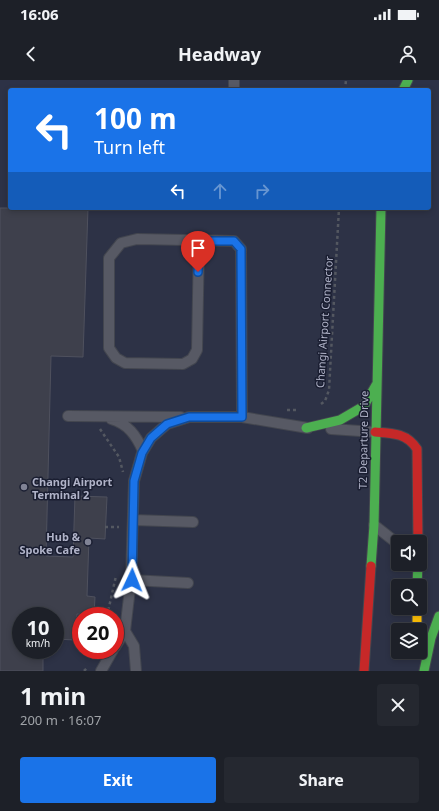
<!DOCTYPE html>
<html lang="en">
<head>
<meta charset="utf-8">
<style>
  :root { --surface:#1d2028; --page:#252830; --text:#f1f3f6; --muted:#a0a3a8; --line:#3b3e45; --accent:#1a73e8 }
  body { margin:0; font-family:"Noto Sans",sans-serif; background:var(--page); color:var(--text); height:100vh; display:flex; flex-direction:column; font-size:15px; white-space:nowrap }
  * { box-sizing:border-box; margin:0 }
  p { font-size:13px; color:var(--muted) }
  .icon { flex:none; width:22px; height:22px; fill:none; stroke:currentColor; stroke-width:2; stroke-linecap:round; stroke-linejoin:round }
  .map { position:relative; height:591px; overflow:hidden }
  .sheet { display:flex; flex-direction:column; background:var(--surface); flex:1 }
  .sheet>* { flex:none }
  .guide { position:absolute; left:8px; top:8px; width:423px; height:122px; border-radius:4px; box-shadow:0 2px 6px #0003,0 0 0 1px var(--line); background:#1a73e8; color:#fff; overflow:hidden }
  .controls { position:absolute; left:391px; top:455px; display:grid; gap:8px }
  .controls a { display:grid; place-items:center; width:36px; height:36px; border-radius:4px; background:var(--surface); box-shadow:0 2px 6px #0003,0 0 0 1px var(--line); font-size:20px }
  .speed { position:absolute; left:12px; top:527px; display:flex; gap:8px; font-size:20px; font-weight:700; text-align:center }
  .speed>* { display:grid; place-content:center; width:52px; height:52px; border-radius:50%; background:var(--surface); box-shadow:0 2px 6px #0003,0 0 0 1px var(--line); line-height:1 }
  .speed small { font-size:10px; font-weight:400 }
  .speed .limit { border:6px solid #d22; background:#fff; color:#111 }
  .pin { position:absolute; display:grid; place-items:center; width:34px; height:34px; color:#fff; margin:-41px -17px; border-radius:50% 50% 50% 0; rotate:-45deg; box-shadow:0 0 4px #0007 }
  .pin .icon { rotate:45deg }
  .me { position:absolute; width:44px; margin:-22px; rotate:2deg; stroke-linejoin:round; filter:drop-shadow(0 0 3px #0008) }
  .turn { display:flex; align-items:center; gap:14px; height:84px; padding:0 20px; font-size:18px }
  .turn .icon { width:52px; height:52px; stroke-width:2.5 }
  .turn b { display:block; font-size:28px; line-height:34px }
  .lanes { display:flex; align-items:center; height:38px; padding:0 20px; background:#0003; justify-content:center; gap:20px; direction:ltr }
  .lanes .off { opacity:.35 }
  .round { display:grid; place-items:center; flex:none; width:42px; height:42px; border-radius:4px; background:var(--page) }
  .summary { display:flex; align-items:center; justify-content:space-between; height:68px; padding:0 20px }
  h1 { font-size:24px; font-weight:700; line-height:30px }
  .action { display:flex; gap:8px; margin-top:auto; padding:8px 20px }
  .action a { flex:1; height:46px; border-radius:4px; background:var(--accent); color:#fff; font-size:16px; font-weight:700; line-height:46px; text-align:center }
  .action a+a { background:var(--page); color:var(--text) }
  .status { display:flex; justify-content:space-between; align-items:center; height:28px; padding:0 20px; background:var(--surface); direction:ltr }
  .status svg { height:11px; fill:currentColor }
  header { display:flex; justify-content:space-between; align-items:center; height:52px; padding:0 20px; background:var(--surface); font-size:18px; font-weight:700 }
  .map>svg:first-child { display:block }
  .airport { fill:#2d3246; fill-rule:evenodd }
  .building { fill:#3e404c; stroke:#4f515e }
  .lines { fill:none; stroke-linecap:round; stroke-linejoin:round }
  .lane-casing { stroke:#43464f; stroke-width:12 }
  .fast-casing { stroke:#43464f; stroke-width:11 }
  .slow-casing { stroke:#43464f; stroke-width:11 }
  .jam-casing { stroke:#43464f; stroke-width:11 }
  .path { stroke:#545861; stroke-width:2.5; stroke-dasharray:3 3; stroke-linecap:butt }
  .lane { stroke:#575964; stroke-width:10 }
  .fast { stroke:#4caf50; stroke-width:9 }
  .slow { stroke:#ffc107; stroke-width:9 }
  .jam { stroke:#c62828; stroke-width:9 }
  .route-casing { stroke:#114b97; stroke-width:10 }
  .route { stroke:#1a73e8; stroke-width:7 }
  .poi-dot { fill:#808395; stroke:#1a1e31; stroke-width:1.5 }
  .labels { text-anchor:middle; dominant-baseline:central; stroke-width:3; stroke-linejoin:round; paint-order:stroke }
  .street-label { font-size:11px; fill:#b0b3c8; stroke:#1a1e31 }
  .poi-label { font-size:11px; font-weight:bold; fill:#b0b3c8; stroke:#1a1e31; text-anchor:start }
</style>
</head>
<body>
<div class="status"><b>16:06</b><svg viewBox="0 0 49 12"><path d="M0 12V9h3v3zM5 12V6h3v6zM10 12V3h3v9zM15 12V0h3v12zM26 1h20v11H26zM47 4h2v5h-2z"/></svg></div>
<header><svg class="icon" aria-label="back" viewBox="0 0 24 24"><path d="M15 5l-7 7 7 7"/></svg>Headway<svg class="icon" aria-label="person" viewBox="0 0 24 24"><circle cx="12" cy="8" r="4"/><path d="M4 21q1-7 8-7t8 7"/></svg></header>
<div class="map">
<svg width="439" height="591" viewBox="0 0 439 591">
  <rect width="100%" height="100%" fill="#272a36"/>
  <!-- airport -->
  <path class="airport" d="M0 0H439V591H0ZM10 10H429V128H10ZM398 462H420V484H398ZM398 506H420V528H398ZM21 536H55V570H21ZM81 536H115V570H81ZM398 550H420V572H398Z"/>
  <!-- building -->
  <path class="building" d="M0 128H88L83 277 51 276 46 476 73 477 75 416 107 417 105 459 89 458 87 516 95 517 94 535 77 534 75 560 55 559V536H21V570H43V591H0Z"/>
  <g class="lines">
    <defs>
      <path id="lane" d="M234 10V0
        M199 161 197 270 192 279 183 284 125 283 116 278 109 268V178L121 163 137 159 234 161 241 169 242 337
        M68 336 181 337
        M111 339C128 344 136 355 143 371
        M331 349 375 352
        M133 440 193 442
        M374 445 398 464
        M131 500 188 503
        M125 551 134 566 136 591
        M115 567 125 551 131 500 134 401 142 373 151 358 167 344 189 337H242L308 348
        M101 591 113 570"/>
      <path id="fast" d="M403 10 408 0
        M306 348 340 340 364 326 376 305
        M371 486 374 445 381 128
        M417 506 418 484
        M424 591 431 558 439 536"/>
      <path id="slow" d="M417 528V550"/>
      <path id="jam" d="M375 352C392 353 407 353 417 369L418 462
        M364 591 371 486"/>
    </defs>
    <!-- lane casing -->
    <use href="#lane" class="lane-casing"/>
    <!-- fast casing -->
    <use href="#fast" class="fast-casing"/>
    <!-- slow casing -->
    <use href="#slow" class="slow-casing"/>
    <!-- jam casing -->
    <use href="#jam" class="jam-casing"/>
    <!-- path -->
    <path class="path" d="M345 10 346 0
      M321 324 325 321 329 310 339 128
      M287 330H298
      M100 349 119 377 123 392
      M105 447H119
      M107 536 116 496
      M84 591 88 587"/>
    <!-- lane -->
    <use href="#lane" class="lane"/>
    <!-- fast -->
    <use href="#fast" class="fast"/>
    <!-- slow -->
    <use href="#slow" class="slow"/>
    <!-- jam -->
    <use href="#jam" class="jam"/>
  </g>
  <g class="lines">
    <defs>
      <path id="route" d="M132 500 134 401 142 373 151 358 167 344 189 337H242L241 169 234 161H199L198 192"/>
    </defs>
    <!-- route casing -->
    <use href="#route" class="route-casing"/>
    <!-- route -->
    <use href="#route" class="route"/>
  </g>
  <!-- markers -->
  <g class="poi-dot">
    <circle cx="24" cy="407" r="4"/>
    <circle cx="88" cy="462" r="4"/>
  </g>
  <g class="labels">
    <!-- street labels -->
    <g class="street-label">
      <text transform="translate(324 242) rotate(-86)">Changi Airport Connector</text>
      <text transform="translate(363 360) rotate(-89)">T2 Departure Drive</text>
    </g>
    <!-- poi labels -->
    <g class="poi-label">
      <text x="32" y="401">Changi Airport<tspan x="32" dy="13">Terminal 2</tspan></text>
      <text x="80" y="456" text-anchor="end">Hub &amp;<tspan x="80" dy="13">Spoke Cafe</tspan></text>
    </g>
  </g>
</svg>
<div class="controls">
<a><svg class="icon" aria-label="sound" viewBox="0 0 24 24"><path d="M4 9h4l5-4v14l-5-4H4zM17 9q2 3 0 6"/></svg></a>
<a><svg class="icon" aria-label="search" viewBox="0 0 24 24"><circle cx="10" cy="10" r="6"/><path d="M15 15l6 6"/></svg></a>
<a><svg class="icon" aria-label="layers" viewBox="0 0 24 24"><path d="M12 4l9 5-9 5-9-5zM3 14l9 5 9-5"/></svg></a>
</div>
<div class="speed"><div>10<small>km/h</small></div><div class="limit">20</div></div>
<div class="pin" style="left:198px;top:192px;background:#d93025"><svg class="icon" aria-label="arrive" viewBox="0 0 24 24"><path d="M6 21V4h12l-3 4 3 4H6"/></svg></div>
<svg class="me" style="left:132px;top:500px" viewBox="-20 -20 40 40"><path d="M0-17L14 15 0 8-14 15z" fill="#1a73e8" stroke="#fff" stroke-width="4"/></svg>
<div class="guide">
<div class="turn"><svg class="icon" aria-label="left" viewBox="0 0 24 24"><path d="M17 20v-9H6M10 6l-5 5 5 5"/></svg><div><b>100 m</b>Turn left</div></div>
<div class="lanes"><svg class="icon" aria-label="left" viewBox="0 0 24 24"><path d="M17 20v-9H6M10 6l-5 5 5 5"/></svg><svg class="icon off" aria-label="ahead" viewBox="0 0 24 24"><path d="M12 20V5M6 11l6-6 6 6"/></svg><svg class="icon off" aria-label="right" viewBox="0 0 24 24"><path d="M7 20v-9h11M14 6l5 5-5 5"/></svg></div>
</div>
</div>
<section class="sheet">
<div class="summary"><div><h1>1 min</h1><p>200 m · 16:07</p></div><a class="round"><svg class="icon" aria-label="close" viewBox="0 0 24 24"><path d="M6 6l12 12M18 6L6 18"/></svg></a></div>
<div class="action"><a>Exit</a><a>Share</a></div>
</section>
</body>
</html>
